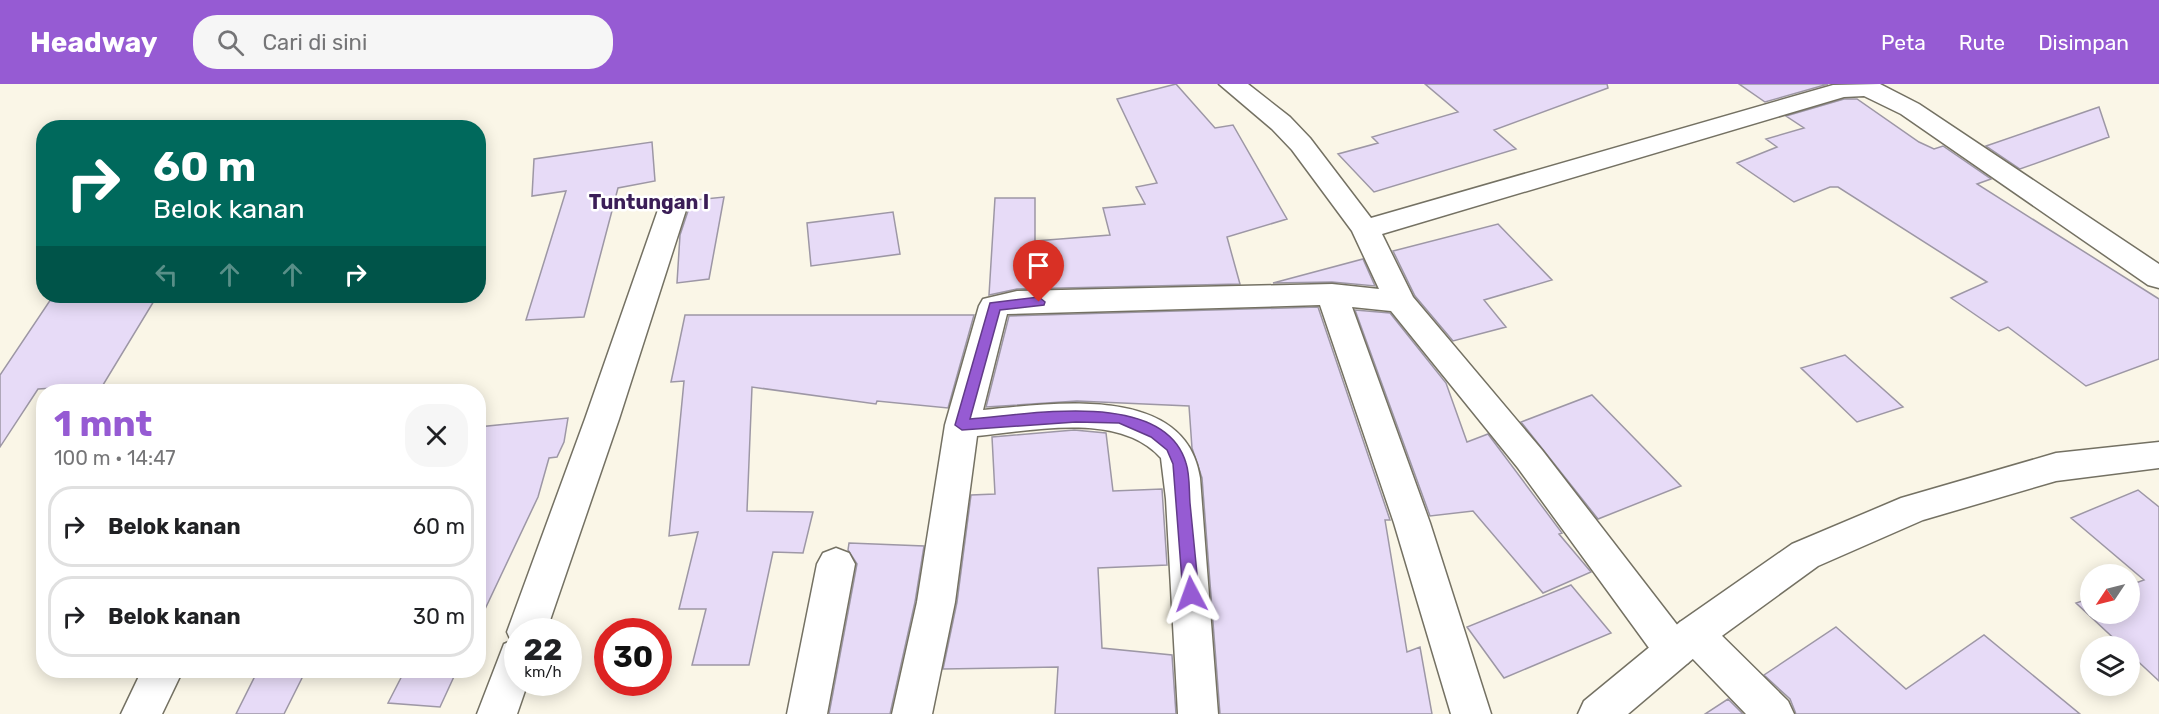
<!DOCTYPE html>
<html lang="id">
<head>
<meta charset="utf-8">
<style>
  :root { --surface:#fff; --page:#f6f6f6; --text:#202124; --muted:#757577; --line:#e0e0e0; --accent:#965bd3 }
  body { margin:0; font-family:Rubik,sans-serif; background:var(--page); color:var(--text); height:100vh; display:flex; flex-direction:column; font-size:22px; white-space:nowrap }
  * { box-sizing:border-box; margin:0 }
  p { font-size:20px; color:var(--muted) }
  .icon { flex:none; width:33px; height:33px; fill:none; stroke:currentColor; stroke-width:2; stroke-linecap:round; stroke-linejoin:round }
  .map { position:relative; flex:1; overflow:hidden }
  .panel { position:absolute; left:36px; top:300px; width:450px; height:294px; display:flex; flex-direction:column; background:var(--surface); border-radius:24px; box-shadow:0 3px 15px #0003 }
  .panel>* { flex:none }
  .banner { position:absolute; left:36px; top:36px; width:450px; height:183px; border-radius:24px; box-shadow:0 3px 15px #0003; background:#00695c; color:#fff; overflow:hidden }
  .needle { width:39px; rotate:235deg }
  .tools { position:absolute; left:2080px; top:480px; display:grid; gap:12px }
  .tools a { display:grid; place-items:center; width:60px; height:60px; border-radius:50%; background:var(--surface); box-shadow:0 3px 15px #0003; font-size:30px }
  .speed { position:absolute; left:504px; top:534px; display:flex; gap:12px; font-size:30px; font-weight:700; text-align:center }
  .speed>* { display:grid; place-content:center; width:78px; height:78px; border-radius:50%; background:var(--surface); box-shadow:0 3px 15px #0003; line-height:1 }
  .speed small { font-size:15px; font-weight:400 }
  .speed .limit { border:9px solid #d22; background:#fff; color:#111 }
  .pin { position:absolute; display:grid; place-items:center; width:51px; height:51px; color:#fff; margin:-62px -26px; border-radius:50% 50% 50% 0; rotate:-45deg; box-shadow:0 0 6px #0007 }
  .pin .icon { rotate:45deg }
  .me { position:absolute; width:66px; margin:-33px; rotate:356deg; stroke-linejoin:round; filter:drop-shadow(0 0 4px #0008) }
  .turn { display:flex; align-items:center; gap:21px; height:126px; padding:0 18px; font-size:27px }
  .turn .icon { width:78px; height:78px; stroke-width:2.5 }
  .turn b { display:block; font-size:42px; line-height:51px }
  .lanes { display:flex; align-items:center; height:57px; padding:0 18px; background:#0003; justify-content:center; gap:30px; direction:ltr }
  .lanes .off { opacity:.35 }
  .round { display:grid; place-items:center; flex:none; width:63px; height:63px; border-radius:24px; background:var(--page) }
  .head { display:flex; align-items:center; justify-content:space-between; height:102px; padding:0 18px }
  h1 { font-size:36px; font-weight:700; line-height:45px; color:var(--accent) }
  ul { padding:0; list-style:none }
  li { display:flex; align-items:center; gap:18px; height:81px; margin:0 12px 9px; padding:0 6px; border:3px solid var(--line); border-radius:24px }
  li div { flex:1 }
  li b { display:block; font-size:22px }
  li em { font-style:normal }
  header { display:flex; align-items:center; gap:36px; box-sizing:border-box; height:84px; padding:0 30px; background:var(--accent); color:#fff }
  header strong { font-size:28px }
  nav { display:flex; gap:33px; margin-inline-start:auto; font-size:21px }
  .search { width:420px; height:54px; background:var(--page); display:flex; align-items:center; gap:15px; box-sizing:border-box; padding:0 21px; border-radius:24px; color:var(--muted); font-size:22px }
  .map>svg:first-child { display:block }
  .building { fill:#e7dbf7; stroke:#9d97a5; stroke-width:1.5 }
  .lines { fill:none; stroke-linecap:round; stroke-linejoin:round }
  .minor-casing { stroke:#747163; stroke-width:3 }
  .tertiary-casing { stroke:#747163; stroke-width:3 }
  .minor { fill:#fff; fill-rule:evenodd }
  .tertiary { fill:#fff; fill-rule:evenodd }
  .route { fill:#965bd3; stroke:#623b89; stroke-width:1.5 }
  .labels { text-anchor:middle; dominant-baseline:central; stroke-width:5; stroke-linejoin:round; paint-order:stroke }
  .quarter-label { font-size:20px; font-weight:bold; fill:#3b1e57; stroke:#fff }
</style>
</head>
<body>
<header>
<strong>Headway</strong>
<div class="search"><svg class="icon" aria-label="search" viewBox="0 0 24 24"><circle cx="10" cy="10" r="6"/><path d="M15 15l6 6"/></svg>Cari di sini</div>
<nav><a>Peta</a><a>Rute</a><a>Disimpan</a></nav>
</header>
<div class="map">
<svg width="2159" height="630" viewBox="0 0 2159 630">
  <rect width="100%" height="100%" fill="#faf6e7"/>
  <!-- building -->
  <path class="building" d="M1176 0 1215 44 1233 41 1287 135 1227 153 1240 200 1017 205 989 211 995 114H1035V157L1110 151 1103 124 1145 120 1136 103 1157 99 1117 15Z
    M1425 0H1607L1608 4 1494 46 1516 65 1374 108 1338 70 1378 59 1372 53 1458 28Z
    M1739 0H1828L1765 18Z
    M1844 15H1857L1919 58 1934 65 1943 62 1991 95 1977 100 2159 215V275L2086 302 2008 243 1999 247 1951 214 1987 198 1838 103H1830L1794 118 1737 79 1777 63 1766 55 1804 44 1786 32Z
    M2099 23 2109 53 2020 85 1986 62Z
    M652 58 655 97 618 104 584 233 526 236 566 107 532 112 534 75Z
    M724 113 709 195 677 199 680 151 689 124 686 117Z
    M893 128 900 170 811 182 807 139Z
    M1498 140 1552 196 1484 216 1506 243 1453 257 1415 212 1393 167Z
    M1363 175 1375 202 1332 198 1273 199Z
    M53 212H157L103 301 38 305 0 363V291Z
    M1318 223 1390 436H1385L1407 568 1420 563 1432 630H1220L1202 394 1192 364 1189 322 1077 317 986 323 1009 232Z
    M1355 226 1390 229 1446 299 1467 358 1488 350 1562 449 1559 450 1591 488 1543 509 1473 427 1430 432Z
    M685 231H974L948 324 877 317 876 320 752 303 747 427 813 428 803 469 773 468 749 581H692L706 525H679L698 448 669 452 684 297 671 298Z
    M1845 271 1903 323 1857 338 1801 284Z
    M1592 311 1681 402 1598 435 1521 338Z
    M568 334 564 358 557 373 549 374 538 413 478 540V343Z
    M1074 346 1106 349 1113 407 1162 405 1167 481 1098 484 1102 564 1172 571 1176 630H1055L1058 583 943 585 957 518 971 411 995 410 992 353Z
    M2138 406 2159 423V597L2130 570V562H2122L2076 519 2091 514V530H2130V501L2144 496 2071 434Z
    M849 459 924 462 915 518 890 630H829L857 480 848 466Z
    M1571 501 1611 549 1504 594 1467 543Z
    M1836 543 1906 605 1984 551 2080 630H1796L1790 615 1764 591Z
    M258 586H306L284 630H236Z
    M405 586H457L440 623 388 619Z
    M1728 615 1743 630H1705Z"/>
  <g class="lines">
    <defs>
      <path id="minor" d="M1219 0H1248L1290 33 1310 54 1371 134 1833 1 1880 0 1919 20 2159 180V204L2148 201 1901 30 1864 12 1844 13 1382 150 1413 213 1542 366 1678 542 1680 538 1694 533 1708 538 1788 617 1794 630H1746L1691 573 1688 579 1674 584 1660 579 1518 384 1391 227 1352 223 1430 439 1491 630H1451L1394 439 1320 221 1007 230 983 326C1050 320 1186 298 1200 394L1218 630H1178L1166 415 1161 374C1119 327 1033 347 977 352L955 518 932 630H892L917 518 945 341 979 222 983 215 1017 207 1332 200 1379 205 1352 147 1292 66 1272 45Z
        M673 114 683 117 687 123 619 335 546 548H518V598H528L517 630H477L504 560 511 557 507 548 585 335 659 123 663 117Z
        M836 464 849 469 855 480 827 630H787L817 480 823 469Z
        M142 586H183L162 630H121Z"/>
      <path id="tertiary" d="M2159 358V384L2056 397 1923 436 1818 482 1708 562 1628 630H1578L1584 617 1680 538 1792 460 1901 414 2056 369Z"/>
    </defs>
    <!-- minor casing -->
    <use href="#minor" class="minor-casing"/>
    <!-- tertiary casing -->
    <use href="#tertiary" class="tertiary-casing"/>
    <!-- minor -->
    <use href="#minor" class="minor"/>
    <!-- tertiary -->
    <use href="#tertiary" class="tertiary"/>
  </g>
  <!-- route -->
  <path class="route" d="M1039 213 1045 218 1044 221 1000 226 970 335C1028 331 1164 304 1186 379 1190 391 1189 407 1190 419 1193 450 1196 480 1199 510L1196 515H1185L1183 510 1173 380 1167 366 1151 353 1119 339 1076 338 962 346 955 341 990 219Z"/>
  <g class="labels">
    <!-- quarter labels -->
    <g class="quarter-label">
      <text x="649" y="118">Tuntungan I</text>
    </g>
  </g>
</svg>
<div class="tools">
<a><svg class="needle" viewBox="-14 -14 28 28"><path d="M0-13l5 13h-10z" fill="#e53935"/><path d="M0 13l5-13h-10z" fill="#757577"/></svg></a>
<a><svg class="icon" aria-label="layers" viewBox="0 0 24 24"><path d="M12 4l9 5-9 5-9-5zM3 14l9 5 9-5"/></svg></a>
</div>
<div class="speed"><div>22<small>km/h</small></div><div class="limit">30</div></div>
<div class="pin" style="left:1039px;top:218px;background:#d93025"><svg class="icon" aria-label="arrive" viewBox="0 0 24 24"><path d="M6 21V4h12l-3 4 3 4H6"/></svg></div>
<svg class="me" style="left:1191px;top:510px" viewBox="-20 -20 40 40"><path d="M0-17L14 15 0 8-14 15z" fill="#965bd3" stroke="#fff" stroke-width="4"/></svg>
<div class="banner">
<div class="turn"><svg class="icon" aria-label="right" viewBox="0 0 24 24"><path d="M7 20v-9h11M14 6l5 5-5 5"/></svg><div><b>60 m</b>Belok kanan</div></div>
<div class="lanes"><svg class="icon off" aria-label="left" viewBox="0 0 24 24"><path d="M17 20v-9H6M10 6l-5 5 5 5"/></svg><svg class="icon off" aria-label="ahead" viewBox="0 0 24 24"><path d="M12 20V5M6 11l6-6 6 6"/></svg><svg class="icon off" aria-label="ahead" viewBox="0 0 24 24"><path d="M12 20V5M6 11l6-6 6 6"/></svg><svg class="icon" aria-label="right" viewBox="0 0 24 24"><path d="M7 20v-9h11M14 6l5 5-5 5"/></svg></div>
</div>
<section class="panel">
<div class="head"><div><h1>1 mnt</h1><p>100 m · 14:47</p></div><a class="round"><svg class="icon" aria-label="close" viewBox="0 0 24 24"><path d="M6 6l12 12M18 6L6 18"/></svg></a></div>
<ul>
<li><svg class="icon" aria-label="right" viewBox="0 0 24 24"><path d="M7 20v-9h11M14 6l5 5-5 5"/></svg><div><b>Belok kanan</b></div><em>60 m</em></li>
<li><svg class="icon" aria-label="right" viewBox="0 0 24 24"><path d="M7 20v-9h11M14 6l5 5-5 5"/></svg><div><b>Belok kanan</b></div><em>30 m</em></li>
</ul>
</section>
</div>
</body>
</html>
